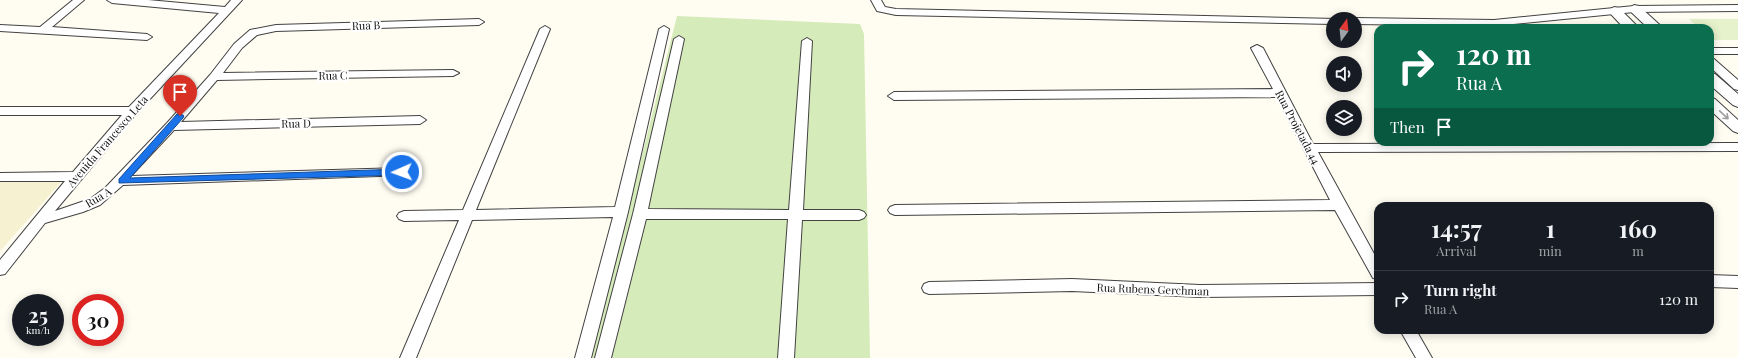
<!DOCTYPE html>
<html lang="en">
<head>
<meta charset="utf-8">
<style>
  :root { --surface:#171b24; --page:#242831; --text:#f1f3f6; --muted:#9ea1a6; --line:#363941 }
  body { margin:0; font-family:"Playfair Display",serif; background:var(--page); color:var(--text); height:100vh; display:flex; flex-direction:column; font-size:15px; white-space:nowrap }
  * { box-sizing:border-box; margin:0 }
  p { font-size:13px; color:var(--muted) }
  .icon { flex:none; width:22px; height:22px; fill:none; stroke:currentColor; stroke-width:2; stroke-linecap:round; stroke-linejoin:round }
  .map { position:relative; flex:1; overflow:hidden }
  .sheet { position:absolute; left:1374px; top:202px; width:340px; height:132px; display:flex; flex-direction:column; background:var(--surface); border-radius:12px; box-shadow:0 2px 10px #0003 }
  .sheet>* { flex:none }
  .top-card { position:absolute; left:1374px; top:24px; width:340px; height:122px; border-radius:12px; box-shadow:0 2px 10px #0003; background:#0b6e4f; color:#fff; overflow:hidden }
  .needle { width:26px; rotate:15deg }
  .fabs { position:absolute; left:1326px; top:12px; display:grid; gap:8px }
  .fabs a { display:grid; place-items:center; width:36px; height:36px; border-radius:50%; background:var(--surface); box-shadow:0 2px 10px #0003; font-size:20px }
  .speed { position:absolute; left:12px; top:294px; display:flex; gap:8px; font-size:20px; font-weight:700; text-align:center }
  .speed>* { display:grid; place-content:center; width:52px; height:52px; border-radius:50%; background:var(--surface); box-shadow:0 2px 10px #0003; line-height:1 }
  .speed small { font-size:10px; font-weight:400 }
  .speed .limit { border:6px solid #d22; background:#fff; color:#111 }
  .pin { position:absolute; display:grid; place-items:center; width:34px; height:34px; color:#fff; margin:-41px -17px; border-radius:50% 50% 50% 0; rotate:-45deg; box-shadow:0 0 4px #0007 }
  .pin .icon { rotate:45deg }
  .me { position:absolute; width:44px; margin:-22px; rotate:268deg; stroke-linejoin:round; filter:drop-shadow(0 0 3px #0008) }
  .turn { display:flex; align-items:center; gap:14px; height:84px; padding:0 16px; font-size:18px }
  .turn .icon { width:52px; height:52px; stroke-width:2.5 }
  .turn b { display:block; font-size:28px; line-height:34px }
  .then { display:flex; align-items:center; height:38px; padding:0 16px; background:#0003; gap:8px; font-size:15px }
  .eta { display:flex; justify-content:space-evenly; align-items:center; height:68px; text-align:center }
  .eta b { font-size:24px; font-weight:700; line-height:28px }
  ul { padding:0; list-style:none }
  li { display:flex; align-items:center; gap:12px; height:56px; padding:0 16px; border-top:1px solid var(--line) }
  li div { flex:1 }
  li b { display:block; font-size:15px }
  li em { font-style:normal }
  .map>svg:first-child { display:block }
  .farmland { fill:#f6f1d0 }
  .green { fill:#d5ebb9 }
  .pitch { fill:#e6f2cb }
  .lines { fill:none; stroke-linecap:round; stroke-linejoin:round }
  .minor-casing { stroke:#424242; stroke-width:2 }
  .tertiary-casing { stroke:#424242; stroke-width:2 }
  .minor { fill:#fff; fill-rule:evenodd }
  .tertiary { fill:#fff; fill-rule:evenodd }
  .oneway { stroke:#9f9f9f }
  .route { fill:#1a73e8; stroke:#114b97 }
  .labels { text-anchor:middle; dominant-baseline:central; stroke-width:4; stroke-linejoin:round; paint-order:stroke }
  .street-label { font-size:11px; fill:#0f0f0f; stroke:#fff }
</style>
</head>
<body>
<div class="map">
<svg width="1738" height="358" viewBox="0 0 1738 358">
  <rect width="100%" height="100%" fill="#fffcf1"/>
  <!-- farmland -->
  <path class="farmland" d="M62 181 0 251V182Z"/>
  <!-- green -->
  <path class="green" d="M677 16 860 24 864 34 870 358H591Z"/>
  <!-- pitch -->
  <path class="pitch" d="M1689 19H1738V40H1712L1710 38V28H1699Z"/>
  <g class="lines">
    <defs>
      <path id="minor" d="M73 0H84L52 27 147 34 152 37 147 40 0 31V25L40 27Z
        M107 0H148L225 7 231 0H242L136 114 55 211 90 199 105 188 167 123 210 75 234 44 250 30 276 25 479 19 484 22 479 25 276 31 257 35 242 48 223 73 453 70 459 73 453 76 217 80 181 122 420 116 426 120 420 124 174 130 131 176 402 168 407 169 408 172 407 175 123 185 100 205 83 212 45 223 5 274 0 275V260L65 181H0V173L73 172 122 115H0V107H129L219 13 112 3Z
        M871 0H881L885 7 896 9 1337 19H1333V24L896 15 877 11Z
        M1738 5V11L1634 12 1494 26 1355 24V19H1351L1355 18 1494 20 1634 6Z
        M545 26 550 29 476 210 615 207 659 29 664 26 669 29 628 212 591 358H575L613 217 472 220 416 358H400L459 220 404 221 399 219 397 216 399 213 404 211 463 210 540 29Z
        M679 36 684 39 648 209 789 210 802 41 807 38 812 41 803 210H859L864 212 866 215 864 218 859 220H802L794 358H778L788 219H646L611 358H595L633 214 674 39Z
        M1257 45 1263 48 1313 144 1738 143V151L1318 152 1378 261V279L1373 278 1335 210 895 215 890 213 888 210 890 207 895 205 1330 200 1277 97 894 100 888 96 894 92 1273 89 1251 48Z
        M1710 48H1738V54H1710Z
        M1710 58 1714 59 1738 80V90L1734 89 1710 67Z
        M1710 275 1738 276V288L1710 287Z
        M1072 279 1200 285 1378 283V295L1200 297 1072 291 929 294 924 292 922 288 924 284 929 282Z
        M1400 330H1416L1432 358H1416Z"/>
      <path id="tertiary" d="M1634 5 1639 6 1663 28H1648L1628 9Z
        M1614 7 1619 8 1639 28H1624L1608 11Z
        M1710 73 1715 74 1738 94V107L1733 105 1710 85Z
        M1710 97 1715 99 1738 120V133L1733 131 1710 110Z"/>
    </defs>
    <!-- minor casing -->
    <use href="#minor" class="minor-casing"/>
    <!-- tertiary casing -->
    <use href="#tertiary" class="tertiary-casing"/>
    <!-- minor -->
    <use href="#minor" class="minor"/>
    <!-- tertiary -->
    <use href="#tertiary" class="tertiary"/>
  </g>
  <!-- one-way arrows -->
  <defs><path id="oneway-shaft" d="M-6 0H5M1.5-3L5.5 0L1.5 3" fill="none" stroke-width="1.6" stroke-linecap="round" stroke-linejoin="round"/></defs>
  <use class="oneway" href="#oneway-shaft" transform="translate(1724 115) rotate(43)"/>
  <!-- route -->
  <path class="route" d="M180 113 184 116 183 118 130 178 402 169 406 172 402 175 119 183V179L177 114Z"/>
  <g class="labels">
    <!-- street labels -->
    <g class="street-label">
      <text transform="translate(366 25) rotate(-2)">Rua B</text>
      <text transform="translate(333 75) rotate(-1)">Rua C</text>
      <text transform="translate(296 123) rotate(-1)">Rua D</text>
      <text transform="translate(1298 127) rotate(62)">Rua Projetada 44</text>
      <text transform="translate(107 141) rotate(-49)">Avenida Francesco Leta</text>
      <text transform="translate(98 197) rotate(-31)">Rua A</text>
      <text transform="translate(1153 289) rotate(2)">Rua Rubens Gerchman</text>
    </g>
  </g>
</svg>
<div class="fabs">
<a><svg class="needle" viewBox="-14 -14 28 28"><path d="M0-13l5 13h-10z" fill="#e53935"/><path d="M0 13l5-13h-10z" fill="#9ea1a6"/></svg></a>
<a><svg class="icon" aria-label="sound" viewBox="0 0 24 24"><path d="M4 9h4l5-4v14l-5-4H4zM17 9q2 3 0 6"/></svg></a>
<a><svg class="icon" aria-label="layers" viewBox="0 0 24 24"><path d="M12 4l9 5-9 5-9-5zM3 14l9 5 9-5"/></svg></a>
</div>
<div class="speed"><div>25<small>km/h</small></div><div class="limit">30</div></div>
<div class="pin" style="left:180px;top:116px;background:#d93025"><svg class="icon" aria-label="arrive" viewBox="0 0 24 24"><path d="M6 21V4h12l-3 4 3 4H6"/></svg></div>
<svg class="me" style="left:402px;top:172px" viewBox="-20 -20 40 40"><circle r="17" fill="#1a73e8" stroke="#fff" stroke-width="3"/><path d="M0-11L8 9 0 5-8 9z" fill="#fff"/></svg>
<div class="top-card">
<div class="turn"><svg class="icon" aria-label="right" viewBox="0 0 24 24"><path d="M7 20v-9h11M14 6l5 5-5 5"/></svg><div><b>120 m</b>Rua A</div></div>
<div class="then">Then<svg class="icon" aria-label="arrive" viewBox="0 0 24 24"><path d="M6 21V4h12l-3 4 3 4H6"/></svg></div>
</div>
<section class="sheet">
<div class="eta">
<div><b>14:57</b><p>Arrival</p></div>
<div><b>1</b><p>min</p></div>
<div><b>160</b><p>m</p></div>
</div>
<ul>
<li><svg class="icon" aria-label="right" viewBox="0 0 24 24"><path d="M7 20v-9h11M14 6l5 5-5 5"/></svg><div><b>Turn right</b><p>Rua A</p></div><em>120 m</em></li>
</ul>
</section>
</div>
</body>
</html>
